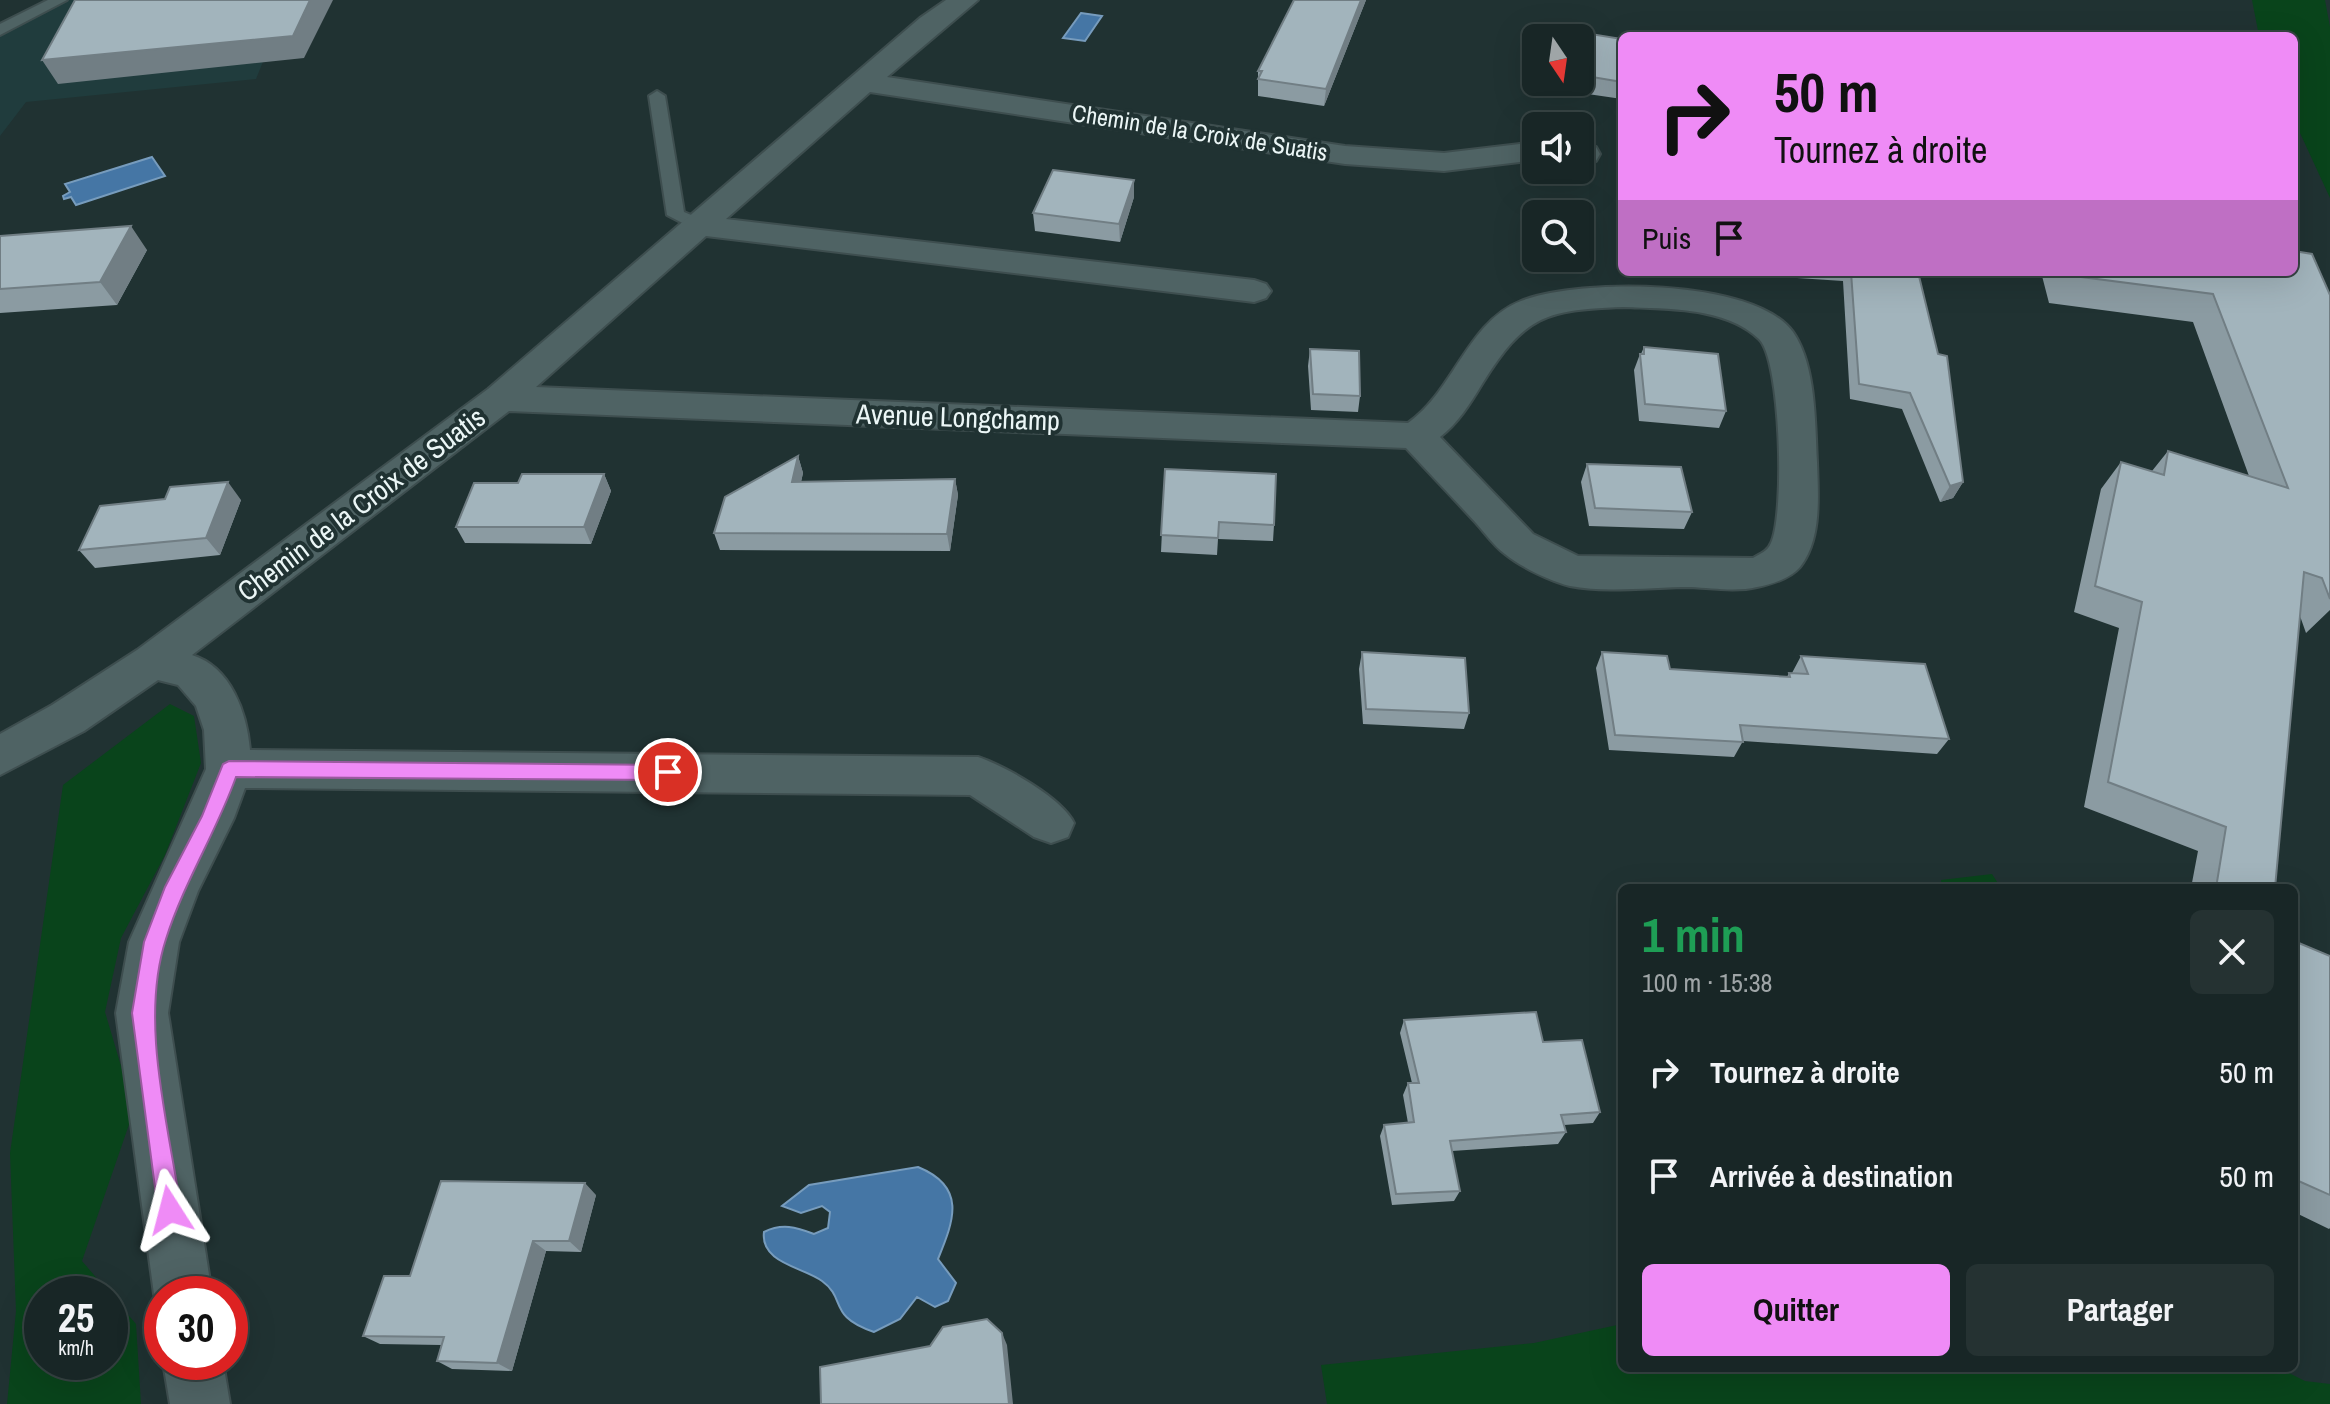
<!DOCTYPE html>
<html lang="fr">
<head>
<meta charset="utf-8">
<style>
  :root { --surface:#182626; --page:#253232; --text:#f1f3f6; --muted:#9fa5a7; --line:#364343; --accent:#ef8bf6 }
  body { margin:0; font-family:"Archivo Narrow",sans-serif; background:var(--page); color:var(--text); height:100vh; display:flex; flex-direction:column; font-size:30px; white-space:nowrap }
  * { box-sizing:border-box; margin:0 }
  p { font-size:26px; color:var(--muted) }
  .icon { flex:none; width:44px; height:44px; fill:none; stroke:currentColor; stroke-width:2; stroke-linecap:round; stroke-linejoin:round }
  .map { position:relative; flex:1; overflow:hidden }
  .side { position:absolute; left:1618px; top:884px; width:680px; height:488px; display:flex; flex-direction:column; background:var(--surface); border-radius:12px; box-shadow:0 8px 32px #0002,0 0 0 2px var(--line) }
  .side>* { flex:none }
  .banner { position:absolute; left:1618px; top:32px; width:680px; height:244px; border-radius:12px; box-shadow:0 8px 32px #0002,0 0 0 2px var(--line); background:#ef8bf6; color:#111; overflow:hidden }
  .needle { width:52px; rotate:167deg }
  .fabs { position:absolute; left:1522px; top:24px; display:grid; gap:16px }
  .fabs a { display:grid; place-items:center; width:72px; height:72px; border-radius:12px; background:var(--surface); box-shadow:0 8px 32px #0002,0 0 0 2px var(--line); font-size:40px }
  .speed { position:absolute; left:24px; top:1276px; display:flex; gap:16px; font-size:40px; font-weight:700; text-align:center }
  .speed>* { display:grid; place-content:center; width:104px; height:104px; border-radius:50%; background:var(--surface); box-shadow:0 8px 32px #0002,0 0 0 2px var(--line); line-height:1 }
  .speed small { font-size:20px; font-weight:400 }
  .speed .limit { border:12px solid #d22; background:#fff; color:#111 }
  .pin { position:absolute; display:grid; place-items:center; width:68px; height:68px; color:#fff; margin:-34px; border:4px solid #fff; border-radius:50%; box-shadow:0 2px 8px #0007 }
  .me { position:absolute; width:88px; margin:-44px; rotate:351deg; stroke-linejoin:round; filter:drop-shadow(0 0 6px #0008) }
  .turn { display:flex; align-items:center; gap:28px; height:168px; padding:0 24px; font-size:36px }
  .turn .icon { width:104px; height:104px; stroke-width:2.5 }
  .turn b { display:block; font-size:56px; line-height:68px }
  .then { display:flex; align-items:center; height:76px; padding:0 24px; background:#0003; gap:16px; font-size:30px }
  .round { display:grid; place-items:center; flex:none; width:84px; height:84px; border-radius:12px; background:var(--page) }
  .summary { display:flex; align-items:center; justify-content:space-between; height:136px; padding:0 24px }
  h1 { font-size:48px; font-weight:700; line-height:60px; color:#1e9e55 }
  .cta { display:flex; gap:16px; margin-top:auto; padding:16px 24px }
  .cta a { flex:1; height:92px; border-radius:12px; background:var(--accent); color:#111; font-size:32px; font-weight:700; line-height:92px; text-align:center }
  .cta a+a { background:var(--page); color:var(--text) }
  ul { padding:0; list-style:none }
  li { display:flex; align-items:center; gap:24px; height:104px; padding:0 24px }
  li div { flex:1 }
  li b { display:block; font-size:30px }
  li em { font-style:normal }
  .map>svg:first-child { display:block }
  .built { fill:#203c3d }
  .green { fill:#09441b; fill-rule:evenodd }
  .water { fill:#4576a5; stroke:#779cbd; stroke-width:2 }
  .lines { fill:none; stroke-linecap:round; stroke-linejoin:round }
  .service-casing { stroke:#3e4e4f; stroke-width:4 }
  .minor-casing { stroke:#3e4e4f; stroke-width:4 }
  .service { fill:#4f6364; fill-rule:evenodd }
  .minor { fill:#4f6364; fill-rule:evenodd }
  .wall { fill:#8b9ba2 }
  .shaded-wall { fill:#717e84 }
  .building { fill:#a2b4bc; stroke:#717e84; stroke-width:2 }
  .route { fill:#ef8bf6; stroke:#9b5aa0; stroke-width:2 }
  .labels { text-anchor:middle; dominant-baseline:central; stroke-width:8; stroke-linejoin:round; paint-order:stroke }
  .far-street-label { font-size:24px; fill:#ebf6f6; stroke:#203232 }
  .street-label { font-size:28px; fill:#ebf6f6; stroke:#203232 }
</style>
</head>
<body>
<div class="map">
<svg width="2330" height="1404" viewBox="0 0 2330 1404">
  <rect width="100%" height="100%" fill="#203232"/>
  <!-- built -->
  <path class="built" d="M49 0H288L256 79 26 102 0 136V25Z"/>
  <!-- green -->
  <path class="green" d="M2252 0H2325L2330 27V198L2294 120V36H2259Z
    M170 704 194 716 201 763 165 855 121 938 105 1012 134 1110 82 1261 136 1324 141 1404H7L16 1311 10 1153 63 785ZM42 1294H110V1362H42Z
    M1992 874 2001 888H1942L1941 880Z
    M1622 1324V1368H2279L2305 1381 2330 1384V1404H1327L1321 1365 1534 1343Z"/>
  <!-- water -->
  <path class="water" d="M1081 13 1102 16 1085 41 1063 38Z
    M152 157 165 176 76 205 71 197 64 199 63 196 70 192 65 184Z
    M918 1167C967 1187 954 1220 938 1259L956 1283 948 1301 935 1307 917 1297 900 1319 874 1332C827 1316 847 1299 822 1281 803 1267 760 1263 764 1232 782 1223 796 1227 814 1234L828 1228 830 1212 822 1206 801 1213 782 1206 809 1185Z"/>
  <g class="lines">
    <defs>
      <path id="service" d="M48 0H67L0 35V24Z
        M657 91 665 96 684 212 708 222V230H696L667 215 649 96Z"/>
      <path id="minor" d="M946 0H978L887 77 1345 146 1444 153 1536 142V160L1444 171 1345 164 870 92 726 219 1254 280 1266 284 1271 291 1266 298 1254 302 706 236 536 387 1408 423C1454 391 1467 322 1521 301 1579 278 1754 278 1793 332 1816 365 1815 423 1817 462 1818 495 1822 539 1800 567 1790 579 1771 584 1757 587 1737 592 1711 588 1691 587 1654 587 1605 593 1570 586 1550 581 1521 567 1505 554 1494 546 1485 533 1476 523 1453 498 1429 473 1406 448L509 411 192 655C231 667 247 713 250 750L978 757C1005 766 1062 798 1074 823L1068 837 1051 843 1034 837 970 795 245 788 234 818 198 891 179 942 168 1013 212 1294H162V1314L154 1294 116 1013 129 942 206 769 204 730 196 706 178 685 158 680 84 731 0 775V734L52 705 137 650 488 389 920 18ZM1624 307C1667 309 1726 307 1759 339 1781 360 1785 514 1771 543 1768 551 1760 554 1753 558L1578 556 1533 534 1440 437C1458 423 1470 404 1482 384 1525 315 1545 310 1624 307Z
        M1580 144 1596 147 1600 154 1596 161 1580 162Z
        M163 1362H223L230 1404H170Z"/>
    </defs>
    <!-- service casing -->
    <use href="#service" class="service-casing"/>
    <!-- minor casing -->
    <use href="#minor" class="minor-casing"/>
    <!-- service -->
    <use href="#service" class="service"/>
    <!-- minor -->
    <use href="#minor" class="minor"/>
  </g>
  <!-- wall -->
  <path class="wall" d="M1294 0H1366L1324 106 1258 96V71Z
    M1572 31 1622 39V99L1574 92 1573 82H1580V38H1571Z
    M1134 197 1120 242 1035 231 1033 213Z
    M0 236 147 250 117 305 0 313Z
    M1764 272H1918L1963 482 1953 498 1940 502 1902 409 1850 399 1843 281 1765 276Z
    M2041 272H2294L2330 295V610L2306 633 2300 616 2275 888H2191L2198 851 2084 807 2119 628 2074 612 2101 489 2121 462 2152 471 2168 451 2249 476 2193 322 2049 303Z
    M1644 347 1726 411 1719 428 1639 421 1634 370 1640 354H1641Z
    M1310 349 1360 396 1358 412 1311 410 1308 366Z
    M798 456 803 473 801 482 955 479 958 495 950 551 720 550 714 533Z
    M1587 464 1692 512 1684 529 1589 526 1581 482Z
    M1165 469 1274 525 1273 541 1218 539 1217 555 1161 552Z
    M604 474 611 491 591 544 465 543 456 527 518 483Z
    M165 499 241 500 220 555 95 568 79 550Z
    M1362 652 1469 713 1464 729 1363 724 1359 669Z
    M1602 652 1670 669 1787 677 1789 673H1792L1801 656 1949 739 1937 754 1743 741 1734 757 1609 750 1596 668Z
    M2294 941 2330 956V1228L2329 1229 2294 1212Z
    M1404 1020 1543 1042 1600 1112 1593 1123 1564 1125 1566 1132 1558 1144 1452 1151 1460 1191 1454 1201 1392 1205 1380 1136 1384 1125 1408 1123 1403 1095 1408 1083H1412L1400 1033Z
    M596 1195 581 1252 546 1251 512 1371 452 1369 437 1361 441 1345 380 1344 363 1336Z"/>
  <!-- shaded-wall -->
  <path class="shaded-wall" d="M310 0H333L304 58 58 84 42 60Z
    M1361 0H1366L1324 106 1326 89Z
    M1134 180V197L1120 242 1119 224Z
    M131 226 147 250 117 305 100 282Z
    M798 456 803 473 797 499 792 482Z
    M604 474 611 491 591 544 584 527Z
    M955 479 958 495 950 551 947 534Z
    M228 482 241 500 220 555 206 538Z
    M1963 482 1953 498 1940 502 1950 486Z
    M585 1183 596 1195 581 1252 569 1241Z
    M533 1241 546 1251 512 1371 497 1363Z
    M1002 1333 1007 1345 1013 1404H1009Z"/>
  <!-- building -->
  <path class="building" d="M75 0H310L293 36 42 60Z
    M1294 0H1361L1326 89 1258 79 1262 71H1258Z
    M1572 31 1622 39V82L1580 75V38H1573Z
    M1053 170 1134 180 1119 224 1033 213Z
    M131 226 100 282 0 289V236Z
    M2294 251 2312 254 2330 295V599L2322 578 2304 572 2275 888H2216L2226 827 2108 782 2142 602 2095 586 2121 462 2164 475 2168 451 2288 488 2213 294 2066 275 2065 272H2294Z
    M1851 272H1918L1938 354 1947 356 1963 482 1950 486 1910 393 1859 384Z
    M1644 347 1718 354 1726 411 1645 404 1640 354H1644Z
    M1310 349 1359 351 1360 396 1313 394Z
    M798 456 792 482 955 479 947 534 714 533 725 497Z
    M1587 464 1681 467 1692 512 1595 508Z
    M1165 469 1276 474 1274 525 1219 522 1218 538 1161 535Z
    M522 474H604L584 527H456L474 483H518Z
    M228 482 206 538 79 550 100 506 165 499 170 487Z
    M1362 652 1465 658 1469 713 1366 709Z
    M1602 652 1667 656 1670 669 1790 677 1789 673 1808 674 1801 656 1925 664 1949 739 1740 725 1743 742 1615 735Z
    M2294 941 2330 956V1195L2294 1179Z
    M1536 1012 1543 1042 1582 1040 1600 1112 1561 1115 1566 1132 1450 1141 1460 1191 1396 1194 1384 1125 1414 1122 1408 1083H1419L1404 1020Z
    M441 1181 585 1183 569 1241H533L497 1363 437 1361 444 1337 363 1336 384 1276H410Z
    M987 1319 1002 1333 1009 1404H821L820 1367 930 1346 943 1327Z"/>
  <!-- route -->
  <path class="route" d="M229 761 668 765 677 772 668 780 236 777C216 833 184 882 166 939 139 1021 169 1126 181 1210L178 1218 170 1222 161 1218 158 1210 132 1013 144 942 165 887 202 816 223 764Z"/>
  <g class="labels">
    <!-- far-street labels -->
    <g class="far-street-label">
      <text transform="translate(1200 132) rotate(9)">Chemin de la Croix de Suatis</text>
    </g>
    <!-- street labels -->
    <g class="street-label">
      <text transform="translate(958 417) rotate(2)">Avenue Longchamp</text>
      <text transform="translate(361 504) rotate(-37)">Chemin de la Croix de Suatis</text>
    </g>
  </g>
</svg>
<div class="fabs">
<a><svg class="needle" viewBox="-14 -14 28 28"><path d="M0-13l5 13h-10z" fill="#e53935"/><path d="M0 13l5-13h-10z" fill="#9fa5a7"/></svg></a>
<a><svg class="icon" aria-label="sound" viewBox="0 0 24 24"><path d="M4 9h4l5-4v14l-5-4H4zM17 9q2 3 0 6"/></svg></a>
<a><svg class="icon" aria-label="search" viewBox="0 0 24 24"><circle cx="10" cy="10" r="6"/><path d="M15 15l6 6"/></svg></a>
</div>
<div class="speed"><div>25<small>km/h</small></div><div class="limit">30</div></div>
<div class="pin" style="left:668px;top:772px;background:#d93025"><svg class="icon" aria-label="arrive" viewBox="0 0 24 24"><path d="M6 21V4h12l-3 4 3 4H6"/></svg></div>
<svg class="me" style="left:170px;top:1210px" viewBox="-20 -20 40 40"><path d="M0-17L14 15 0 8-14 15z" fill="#ef8bf6" stroke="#fff" stroke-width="4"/></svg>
<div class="banner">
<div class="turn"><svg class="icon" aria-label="right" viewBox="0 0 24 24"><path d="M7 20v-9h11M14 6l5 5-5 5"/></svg><div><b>50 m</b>Tournez à droite</div></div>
<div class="then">Puis<svg class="icon" aria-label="arrive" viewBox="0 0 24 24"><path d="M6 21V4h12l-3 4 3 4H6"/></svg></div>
</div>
<section class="side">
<div class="summary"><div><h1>1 min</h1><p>100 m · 15:38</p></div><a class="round"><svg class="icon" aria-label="close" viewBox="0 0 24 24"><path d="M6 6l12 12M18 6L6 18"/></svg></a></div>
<ul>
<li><svg class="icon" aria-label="right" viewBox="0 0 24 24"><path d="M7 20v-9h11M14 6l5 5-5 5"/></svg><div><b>Tournez à droite</b></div><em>50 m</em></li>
<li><svg class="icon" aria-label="arrive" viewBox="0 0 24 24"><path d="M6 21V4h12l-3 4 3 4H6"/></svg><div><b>Arrivée à destination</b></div><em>50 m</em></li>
</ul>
<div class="cta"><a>Quitter</a><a>Partager</a></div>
</section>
</div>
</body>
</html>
